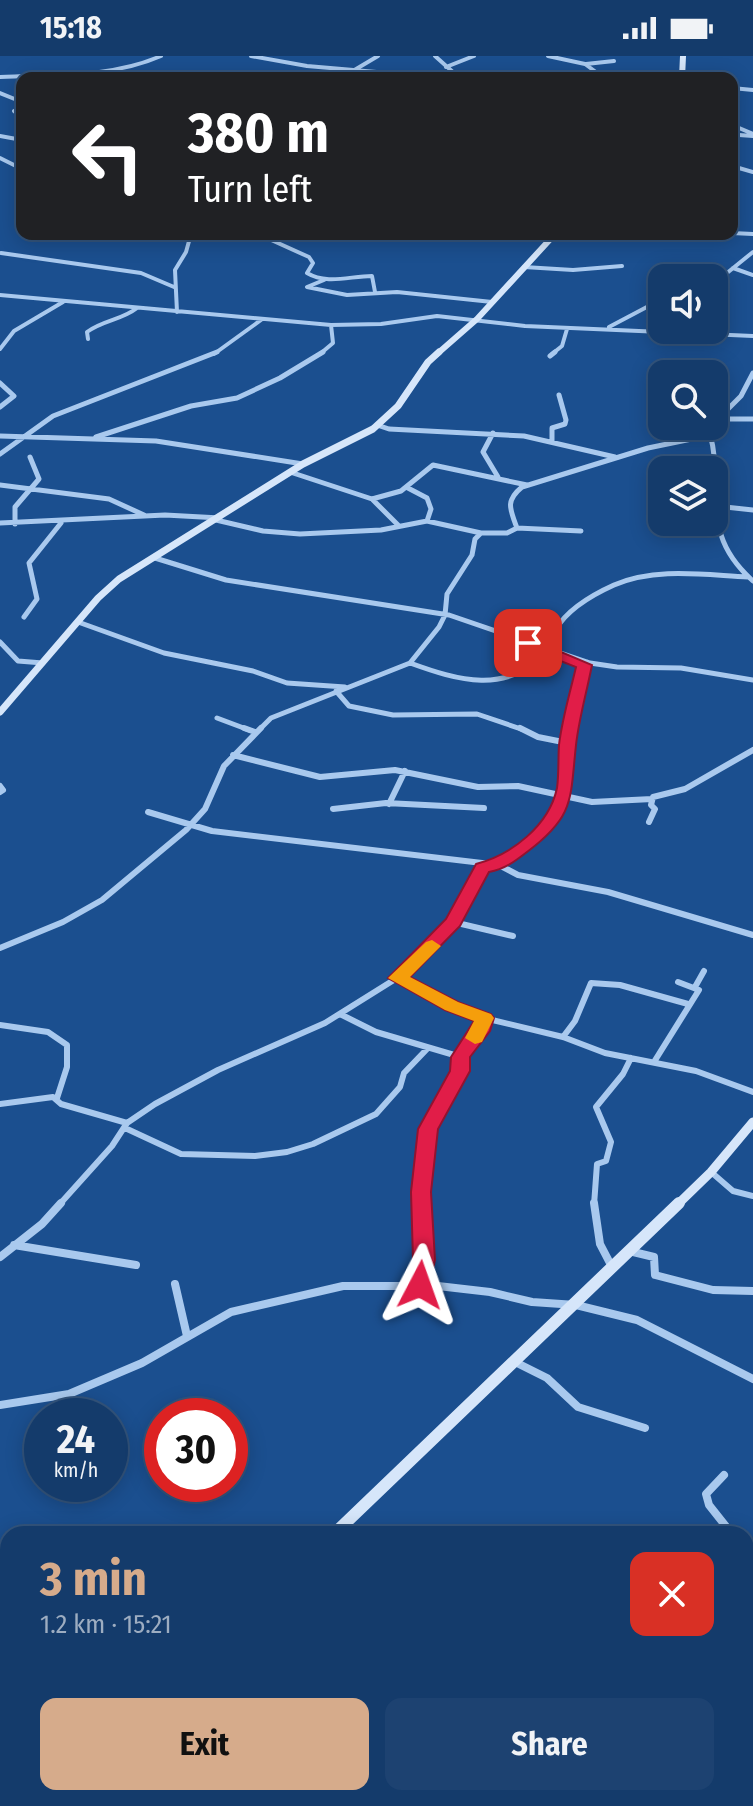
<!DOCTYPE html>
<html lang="en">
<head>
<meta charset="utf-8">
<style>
  :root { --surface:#143b6b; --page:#1d4271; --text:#f1f3f6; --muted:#9dadc1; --line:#33557e; --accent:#d6ab8b }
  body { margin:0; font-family:"Fira Sans Condensed",sans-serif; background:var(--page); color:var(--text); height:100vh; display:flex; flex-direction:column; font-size:30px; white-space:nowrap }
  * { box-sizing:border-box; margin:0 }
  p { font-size:26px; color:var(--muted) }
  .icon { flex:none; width:44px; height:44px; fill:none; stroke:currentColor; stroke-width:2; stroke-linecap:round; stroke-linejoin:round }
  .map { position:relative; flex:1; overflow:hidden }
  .drawer { position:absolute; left:0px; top:1470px; width:754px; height:280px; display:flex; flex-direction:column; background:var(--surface); border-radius:24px 24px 0 0; box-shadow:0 4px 20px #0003,0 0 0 2px var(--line) }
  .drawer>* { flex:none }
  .banner { position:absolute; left:16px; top:16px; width:722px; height:168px; border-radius:16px; box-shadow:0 4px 20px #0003,0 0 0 2px var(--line); background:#202124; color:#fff; overflow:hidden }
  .fabs { position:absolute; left:648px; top:208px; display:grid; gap:16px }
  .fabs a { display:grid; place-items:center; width:80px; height:80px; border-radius:16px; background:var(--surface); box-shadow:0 4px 20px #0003,0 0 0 2px var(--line); font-size:40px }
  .speed { position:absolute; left:24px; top:1342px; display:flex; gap:16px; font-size:40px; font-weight:700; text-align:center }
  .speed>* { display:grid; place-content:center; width:104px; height:104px; border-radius:50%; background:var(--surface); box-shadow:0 4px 20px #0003,0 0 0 2px var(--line); line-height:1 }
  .speed small { font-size:20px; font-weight:400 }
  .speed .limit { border:12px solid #d22; background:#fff; color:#111 }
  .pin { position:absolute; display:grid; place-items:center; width:68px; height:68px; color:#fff; margin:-34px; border-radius:16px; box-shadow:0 4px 12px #0006 }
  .me { position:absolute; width:88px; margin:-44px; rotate:4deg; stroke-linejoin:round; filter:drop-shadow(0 0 6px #0008) }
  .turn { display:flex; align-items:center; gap:28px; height:168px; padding:0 40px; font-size:36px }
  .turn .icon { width:104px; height:104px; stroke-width:2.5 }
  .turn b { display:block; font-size:56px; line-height:68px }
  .round { display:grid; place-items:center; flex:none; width:84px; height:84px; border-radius:16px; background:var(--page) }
  .overview { display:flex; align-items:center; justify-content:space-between; height:136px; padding:0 40px }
  h1 { font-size:48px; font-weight:700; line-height:60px; color:var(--accent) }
  .button { display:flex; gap:16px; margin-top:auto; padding:16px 40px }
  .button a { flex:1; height:92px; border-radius:16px; background:var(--accent); color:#111; font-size:32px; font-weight:700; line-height:92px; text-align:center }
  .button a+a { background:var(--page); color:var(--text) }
  .status { display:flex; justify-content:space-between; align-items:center; height:56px; padding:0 40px; background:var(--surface); direction:ltr }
  .status svg { height:22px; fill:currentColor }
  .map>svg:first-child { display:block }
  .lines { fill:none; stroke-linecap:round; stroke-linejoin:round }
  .street-far3 { stroke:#a9c9ee; stroke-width:4 }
  .street-far2 { stroke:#a9c9ee; stroke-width:5 }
  .street-far1 { stroke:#a9c9ee; stroke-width:6 }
  .street { stroke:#a9c9ee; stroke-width:8 }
  .secondary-far3 { stroke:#d6e6fa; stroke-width:6 }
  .secondary-far2 { stroke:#d6e6fa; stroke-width:7 }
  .secondary-far1 { stroke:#d6e6fa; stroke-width:9 }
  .secondary { stroke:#d6e6fa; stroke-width:12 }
  .route { fill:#e11d48; stroke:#92132f; stroke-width:2 }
  .slow { fill:#f59e0b }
</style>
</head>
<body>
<div class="status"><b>15:18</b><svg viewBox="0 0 49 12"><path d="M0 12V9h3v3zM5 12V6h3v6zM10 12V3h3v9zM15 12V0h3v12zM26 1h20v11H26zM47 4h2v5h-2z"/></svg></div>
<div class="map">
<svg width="753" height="1750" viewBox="0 0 753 1750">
  <rect width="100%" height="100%" fill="#1b4f8f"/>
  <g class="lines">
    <!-- street-far3 -->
    <path class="street-far3" d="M251 0 307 10 446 22
      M435 0 454 17 455 22
      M548 0 585 8 604 22
      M586 8 614 5
      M446 11 474 0
      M0 21C54 18 111 22 161 0
      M341 22 378 0
      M732 32 753 34
      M0 37 22 46
      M22 51 14 55 22 62
      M732 69 753 78
      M739 79 753 80
      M0 80 22 84
      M0 102 22 113
      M732 110 753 116
      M732 177 753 178
      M258 178 309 201 313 207 307 217C327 229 350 220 372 220L375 236
      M527 178 552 181
      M1 197 141 217 174 231
      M524 211 573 214 622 210
      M733 212 753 219
      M324 224 307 231 347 239 397 236 492 246
      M0 239 331 269 381 268 437 260 525 270 753 280
      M177 256 175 214 186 196 191 178
      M714 260 727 217 753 196
      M609 271 662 243
      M88 283 87 276C103 264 122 264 137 252
      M0 293 14 275 63 246
      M214 298 261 264
      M320 298 333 287 331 269
      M552 298 562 290 567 273"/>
    <!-- street-far2 -->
    <path class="street-far2" d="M550 300 555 296
      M0 327 14 340 0 351
      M719 363H753
      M714 367 741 340 753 317
      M377 369 389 373 524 380 615 401
      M712 370 709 374C727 437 697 475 753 525
      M493 377 483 396 498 421
      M0 380 156 385 303 408
      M96 381 191 350 237 342 280 322 323 296
      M552 385V372L565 368 566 364 559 339
      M0 398 53 360 217 296
      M290 416 372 443 401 435 433 409 527 429
      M0 429 109 443 144 459
      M406 431 427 442 431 453 427 465
      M372 443 399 470
      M716 450 753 454
      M216 464 263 475 300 478 381 474 427 465 481 477 475 483 472 499 447 538 445 559 439 571 410 607 271 662 259 674
      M0 467 165 459 220 462
      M15 468V451L39 423 30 401
      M517 472 581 475
      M481 477H507L517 472C510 453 505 445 522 431L648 392 711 379
      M155 502 226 524 449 559 590 607 617 611 681 612 753 624
      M24 561 37 543 29 507 61 467
      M78 566 164 597 253 615 287 627 345 631
      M0 586 18 605 43 607
      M410 607C457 624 508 640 545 595 550 588 552 580 556 573 568 553 594 538 614 529 656 511 704 519 748 521
      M336 635 349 650 393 659 477 658 524 674
      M217 662 249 674
      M570 674 587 606"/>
    <!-- street-far1 -->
    <path class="street-far1" d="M244 672 255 676
      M520 672 538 681 568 687
      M233 699 320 721 395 714 478 731 518 730 592 746 652 743
      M0 730 3 734 0 736
      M389 748 405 715
      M333 753 386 747 484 752
      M148 756 212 775 499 809 518 819 608 836 753 879
      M649 766 655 753 651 749 653 741 685 733 753 694
      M499 809C528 787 560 768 565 729 568 710 568 691 571 672
      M453 866 513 880
      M0 892 63 866 102 844 186 774 205 753 224 710 261 672
      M397 922 451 950 484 962 563 981 605 997 696 1015 753 1036
      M695 931 704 915
      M340 958 376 976 461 1001
      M0 969 48 976 67 989V1011L57 1042
      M563 981 575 965 591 927 620 929 688 948
      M654 1006 699 934 678 926
      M0 1048 53 1041 61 1048 127 1067
      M125 1072 181 1098 255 1100 287 1096 313 1088 376 1058 400 1031 404 1017 427 993
      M711 1116 733 1135 753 1140
      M59 1149 112 1090 127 1067 155 1048 218 1014 325 967 397 922 429 894 453 866 482 812 491 808
      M422 1149 428 1073 460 1015 461 1001 480 975 484 962
      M594 1149 597 1108 606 1105 611 1086 596 1051 623 1018 631 1002"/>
    <!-- street -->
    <path class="street" d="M594 1147 600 1188 612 1211
      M14 1189 136 1209
      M629 1195 654 1201 655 1219 713 1234 753 1235
      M0 1201 42 1168 61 1147
      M175 1228 187 1280
      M420 1229 424 1204 422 1147
      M515 1306 547 1322 578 1351 645 1372
      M0 1349 69 1338 142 1307 231 1256 343 1230H438L490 1236 532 1246 576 1249 637 1264 753 1323
      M724 1419 706 1438 709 1449 732 1478
      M468 1478 485 1473 495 1478
      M746 1492 753 1498
      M0 1504 8 1506
      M753 1563 748 1593 753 1625
      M746 1643 753 1645
      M190 1742V1750
      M487 1742 496 1750
      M628 1750 635 1742"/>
    <!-- secondary-far3 -->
    <path class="secondary-far3" d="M682 22 683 0
      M437 298 477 263 555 178"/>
    <!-- secondary-far2 -->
    <path class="secondary-far2" d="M0 656 98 542 119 523 303 408 373 373 398 350 428 306 439 296"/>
    <!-- secondary-far1 -->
    <path class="secondary-far1" d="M677 1149 711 1116 753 1066"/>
    <!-- secondary -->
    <path class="secondary" d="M334 1478 679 1147
      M49 1750 58 1742"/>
  </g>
  <!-- route -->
  <path class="route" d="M528 582 592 609C587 635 579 662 576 689 570 744 575 760 527 796 514 806 505 813 489 816L460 870 410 921 458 946 491 958 494 962 490 975 470 1001V1015L438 1073 431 1136 435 1204 428 1234H412L409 1229 413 1204 411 1136 418 1073 450 1015 451 1001 474 965 445 954 388 922 446 863 476 808C511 799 549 770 557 732 559 718 558 703 559 689 562 663 570 637 576 611L523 590V584Z"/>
  <!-- slow -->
  <path class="slow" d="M432 884 441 890 410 921 458 946 491 958 494 962 482 986 475 988 465 982 474 965 445 954 388 922 426 886Z"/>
</svg>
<div class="fabs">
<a><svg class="icon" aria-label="sound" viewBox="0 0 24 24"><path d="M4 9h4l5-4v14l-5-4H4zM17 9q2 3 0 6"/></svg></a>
<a><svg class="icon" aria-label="search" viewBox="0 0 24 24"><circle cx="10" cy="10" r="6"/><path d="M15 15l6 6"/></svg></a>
<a><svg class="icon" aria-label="layers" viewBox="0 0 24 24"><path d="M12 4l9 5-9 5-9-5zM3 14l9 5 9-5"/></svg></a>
</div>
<div class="speed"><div>24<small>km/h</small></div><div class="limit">30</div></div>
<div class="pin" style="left:528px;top:587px;background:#d93025"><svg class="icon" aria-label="arrive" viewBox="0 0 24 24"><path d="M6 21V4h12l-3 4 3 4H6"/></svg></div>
<svg class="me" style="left:420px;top:1229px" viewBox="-20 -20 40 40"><path d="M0-17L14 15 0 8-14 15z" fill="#e11d48" stroke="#fff" stroke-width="4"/></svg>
<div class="banner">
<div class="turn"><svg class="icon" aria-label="left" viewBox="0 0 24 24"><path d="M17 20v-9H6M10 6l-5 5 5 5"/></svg><div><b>380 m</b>Turn left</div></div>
</div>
<section class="drawer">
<div class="overview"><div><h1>3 min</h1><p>1.2 km · 15:21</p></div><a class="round" style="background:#d93025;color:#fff"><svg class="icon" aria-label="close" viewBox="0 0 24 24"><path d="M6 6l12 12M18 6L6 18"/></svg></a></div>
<div class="button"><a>Exit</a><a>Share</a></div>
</section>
</div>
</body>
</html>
